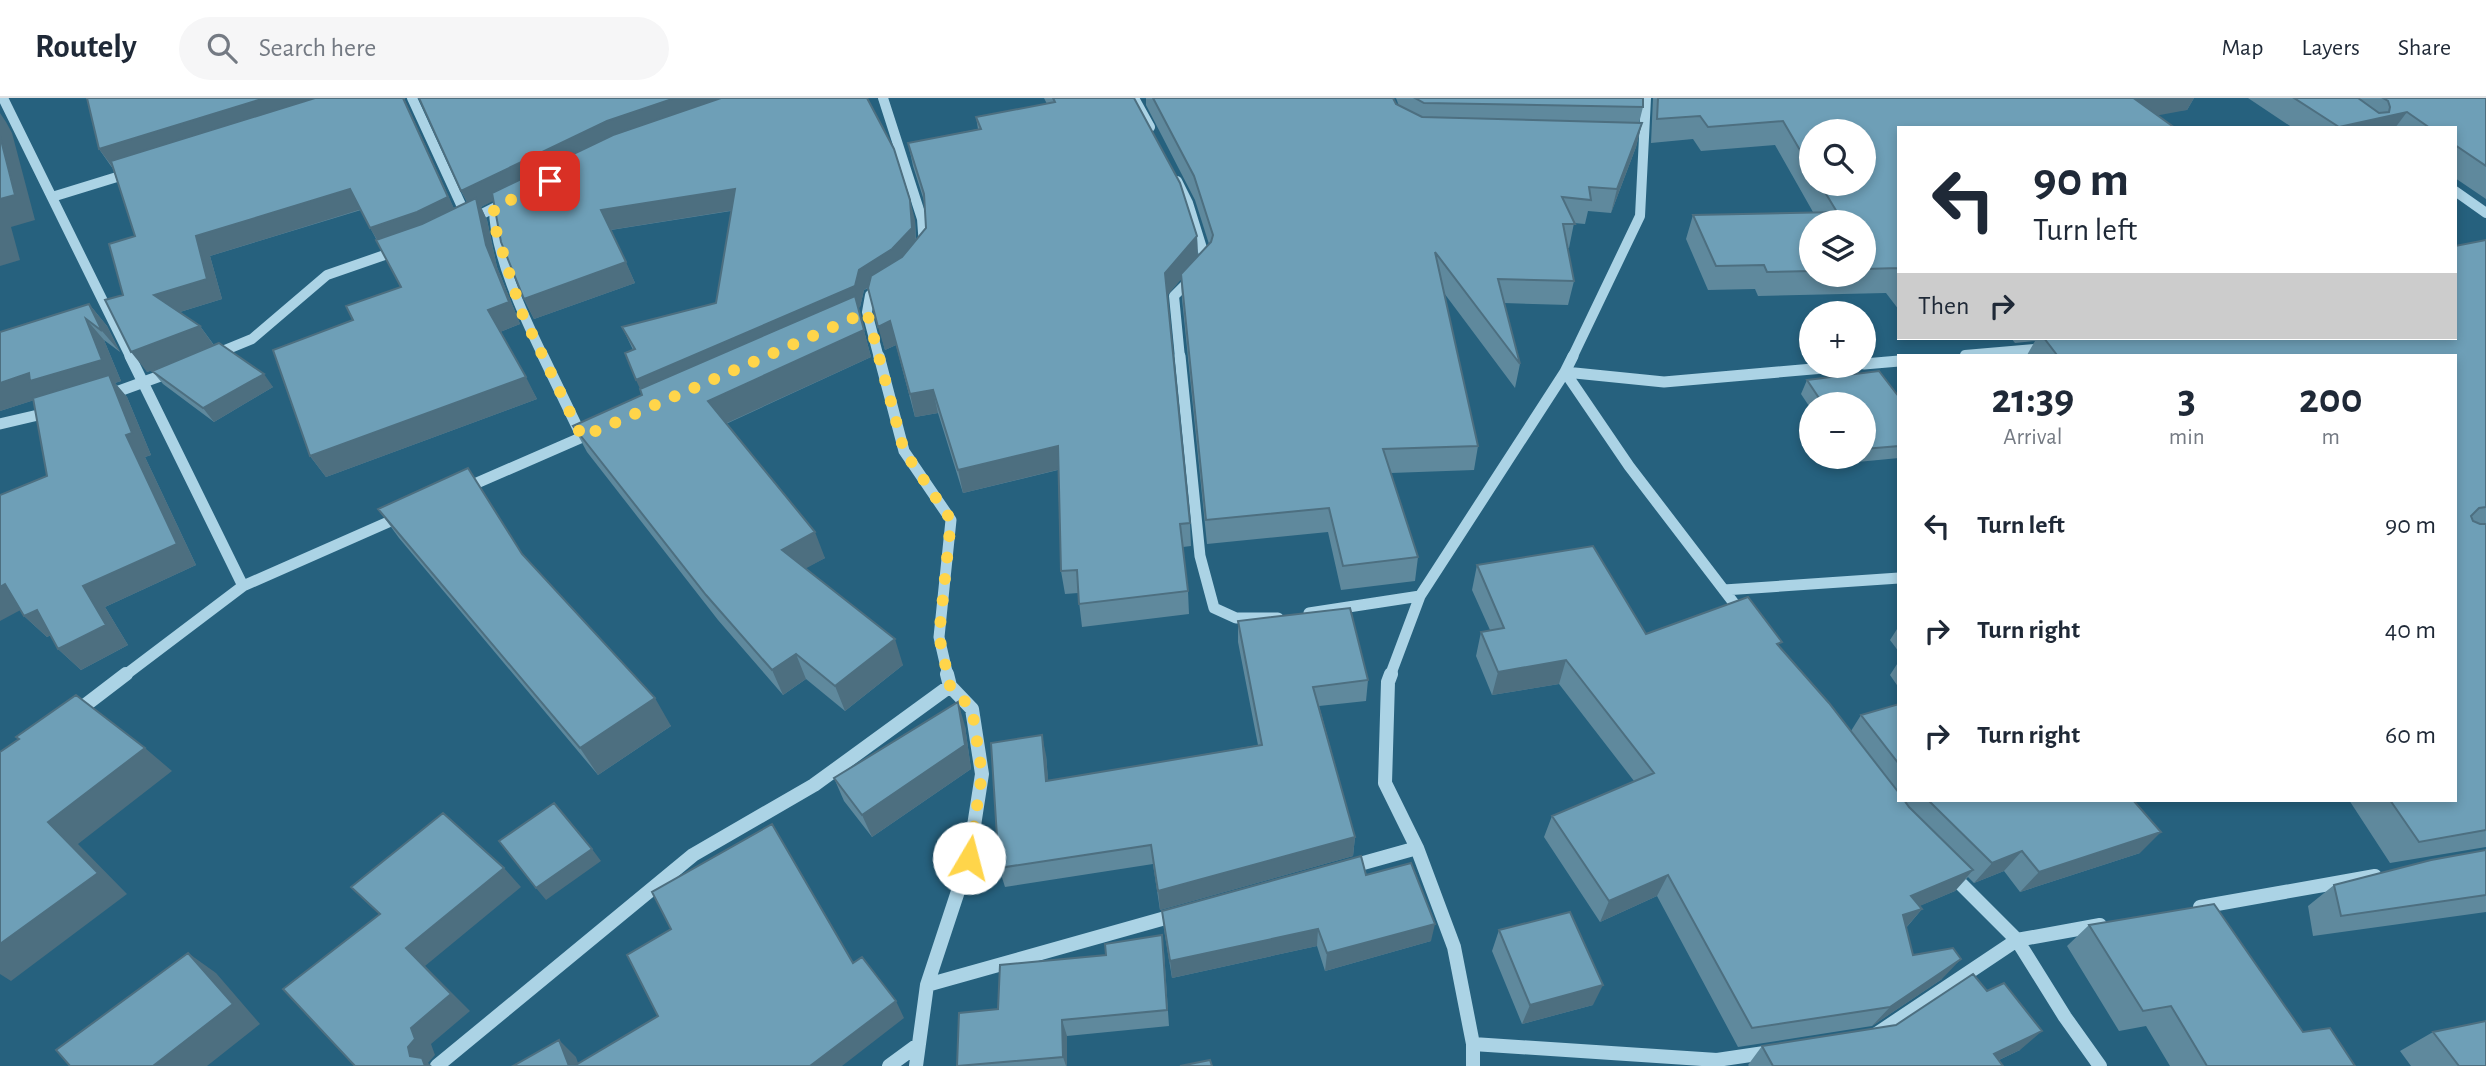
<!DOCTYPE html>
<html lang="en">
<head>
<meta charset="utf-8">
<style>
  :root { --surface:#fff; --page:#f6f6f7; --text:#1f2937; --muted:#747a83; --line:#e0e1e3 }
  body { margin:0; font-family:"Alegreya Sans",sans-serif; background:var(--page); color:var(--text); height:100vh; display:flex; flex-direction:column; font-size:26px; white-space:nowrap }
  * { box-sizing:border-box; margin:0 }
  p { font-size:23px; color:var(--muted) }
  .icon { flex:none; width:38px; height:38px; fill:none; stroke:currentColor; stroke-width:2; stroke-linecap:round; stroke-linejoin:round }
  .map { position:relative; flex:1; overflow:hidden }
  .panel { position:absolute; left:1897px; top:256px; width:560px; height:448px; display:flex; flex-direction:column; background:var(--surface); border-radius:0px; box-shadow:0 4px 10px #0003 }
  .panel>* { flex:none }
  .guide { position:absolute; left:1897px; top:28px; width:560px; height:214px; border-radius:0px; box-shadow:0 4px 10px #0003; background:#fff; color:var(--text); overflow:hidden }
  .buttons { position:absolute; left:1799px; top:21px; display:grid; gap:14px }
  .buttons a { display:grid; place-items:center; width:77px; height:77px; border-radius:50%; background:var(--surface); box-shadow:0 4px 10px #0003; font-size:35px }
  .pin { position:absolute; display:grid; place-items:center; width:60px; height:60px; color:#fff; margin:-30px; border-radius:14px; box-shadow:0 4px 10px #0006 }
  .me { position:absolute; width:77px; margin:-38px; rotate:8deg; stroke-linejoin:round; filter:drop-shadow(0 0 5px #0008) }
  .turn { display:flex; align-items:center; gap:24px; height:147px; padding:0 21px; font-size:32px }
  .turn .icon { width:91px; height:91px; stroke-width:2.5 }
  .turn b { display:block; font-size:49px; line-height:60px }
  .then { display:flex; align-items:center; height:66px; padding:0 21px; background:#0003; gap:14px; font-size:26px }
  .eta { display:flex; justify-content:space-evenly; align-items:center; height:119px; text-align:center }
  .eta b { font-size:42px; font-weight:600; line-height:49px }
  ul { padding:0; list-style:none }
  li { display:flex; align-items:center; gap:21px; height:105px; padding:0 21px }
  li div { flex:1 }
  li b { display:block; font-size:26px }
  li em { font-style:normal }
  header { display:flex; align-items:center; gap:42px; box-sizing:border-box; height:98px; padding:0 35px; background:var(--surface); border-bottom:2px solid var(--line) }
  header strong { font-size:33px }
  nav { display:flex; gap:38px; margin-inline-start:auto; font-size:24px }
  .search { width:490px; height:63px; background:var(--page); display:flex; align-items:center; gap:18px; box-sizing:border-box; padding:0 24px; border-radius:38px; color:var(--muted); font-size:26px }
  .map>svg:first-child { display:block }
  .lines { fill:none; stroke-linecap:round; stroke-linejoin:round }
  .minor-far2 { stroke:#abd3e5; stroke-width:10 }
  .minor-far1 { stroke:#abd3e5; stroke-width:11 }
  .minor { stroke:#abd3e5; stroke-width:14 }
  .wall { fill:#5f899d; fill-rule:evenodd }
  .shaded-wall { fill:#4d6f80 }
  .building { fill:#6e9fb7; stroke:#4d6f80; stroke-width:2 }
  .route { stroke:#ffd54a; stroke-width:12; stroke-dasharray:0 21.6 }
</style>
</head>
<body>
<header>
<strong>Routely</strong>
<div class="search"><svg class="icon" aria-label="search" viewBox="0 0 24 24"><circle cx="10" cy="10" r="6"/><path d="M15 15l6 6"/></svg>Search here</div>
<nav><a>Map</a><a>Layers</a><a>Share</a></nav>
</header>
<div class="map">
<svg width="2486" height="968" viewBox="0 0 2486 968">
  <rect width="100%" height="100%" fill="#26617e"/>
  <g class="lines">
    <!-- minor-far2 -->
    <path class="minor-far2" d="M3 0 131 260
      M412 0 468 122
      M883 0 922 121 924 148
      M1134 0 1150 29
      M1177 83 1188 105 1206 163 1202 167
      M2455 93 2486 115
      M52 99 130 75
      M494 110C494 155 524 219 544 260
      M470 122 510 102
      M213 257 252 241 327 177 399 152
      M1965 257 2045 250
      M879 260 867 214 870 197 883 189
      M1180 260 1174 198 1191 181
      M1572 260 1640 118 1646 0"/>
    <!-- minor-far1 -->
    <path class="minor-far1" d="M130 258 243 488
      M543 258 582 339
      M879 258 904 353 951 422 939 539 948 578
      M1180 258 1200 458 1214 510 1236 520H1278
      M1864 266 1899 263
      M1565 274 1629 368 1743 517
      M1565 274 1664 284 1847 268
      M108 297 174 273
      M0 326 51 314
      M463 391 594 334
      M1724 492 1899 480
      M1309 515 1420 498
      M124 578 243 488 402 418
      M1390 578 1420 498 1565 274 1573 258"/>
    <!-- minor -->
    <path class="minor" d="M1391 576 1388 584 1385 685 1417 750 1454 849 1473 946V968
      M75 615 126 576
      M1349 769 1417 750
      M1951 776 2017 842 2065 919 2100 968
      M2200 809 2375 778
      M927 887 1176 817
      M1875 937 2017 842 2100 827
      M1473 946 1717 962 1771 954
      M437 968 693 757 814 687 950 588
      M889 968 919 946
      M916 968 927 887 969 760 982 676 972 611 950 588 947 576"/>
  </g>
  <!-- wall -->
  <path class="wall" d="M1044 0H1134L1197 138 1198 158 1209 146 1195 102 1146 7V0H1393L1396 6 1399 8 1396 0H1643V9L1639 25H1642L1636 49 1611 115 1588 113 1585 126 1574 125 1569 150H1567L1574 183 1568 207 1504 205 1520 266 1515 290 1444 195 1478 348 1474 372 1391 375 1418 459 1415 483 1341 492 1328 434 1207 446 1182 201 1181 181 1167 197 1190 425 1191 448 1183 449 1188 493 1189 516 1082 529 1078 495 1065 496 1061 473 1058 372 963 395 938 315 915 319 896 247 885 252 869 190 864 192 860 209 858 210 871 259 726 326 825 460 805 470 903 567 845 613 806 581 783 597 718 522 587 354 573 328 642 297 633 252 622 229 716 205 731 113 611 132 635 185 534 221 524 201 493 102 481 109 487 122 497 169 520 226 500 234 537 301 326 379 310 358 353 222 401 189 361 112 210 158 222 201 180 214 200 228 214 247 273 289 214 324 163 286 152 273 161 269 147 274 123 197 135 138 113 71 99 51 405 3 454 111 467 104 461 93 915 122 916 142 926 130 925 106 913 68 908 45 978 31 976 19 1047 6Z
    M1653 0H2194L2187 12 1899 30V212L1886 195 1758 198 1755 191 1708 192 1686 141 1693 117 1813 114 1775 47 1701 53 1693 41 1651 45ZM1811 33 1864 86H1811ZM1811 124H1864V177H1811Z
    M2248 0H2486V101L2455 80V30H2293Z
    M2486 142V749L2390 765 2349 702H2455V257H2027L2035 243 2015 245 2011 240H2455Z
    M89 206 107 228 120 254 104 242 121 283 115 285 127 299 151 357 145 359 196 467 105 509 128 547 81 572 58 551 51 537 47 539 24 518 47 378 34 302 0 313V234Z
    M1807 282 1899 299V360L1847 365 1843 359H1864V306H1811V311L1801 296Z
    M378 411 522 456 671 628 598 677 399 440Z
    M1477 467 1646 536 1780 549 1851 633 1861 617 1899 606V702H2133L2140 755 2020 794 2004 773 1974 785 1968 779 1955 793 1919 808 1922 811 1906 830 1913 857 1942 881 1872 928 1738 949 1657 798 1600 824 1544 739 1552 718 1634 683 1559 586 1492 597 1476 558 1481 534 1490 532 1472 492Z
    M1238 523 1368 582 1366 603 1319 608 1355 739 1353 758 1160 812 1153 766 1005 789 999 770 1046 657 1048 683 1258 647 1238 544Z
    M1899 528V554L1890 542Z
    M1899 563V590L1890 577Z
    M965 628 971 671 872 739 844 703 834 680Z
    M2486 752V814L2313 838 2308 808 2334 787Z
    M1366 777 1431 843 1325 873 1317 848 1172 880 1164 831 1162 813Z
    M2089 827 2303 934 2355 968H2170L2146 928 2119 933 2067 848Z
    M1499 832 1593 907 1522 926 1492 853Z
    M1164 854 1169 928 1067 938V968H957L998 911Z
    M2433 934 2486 968H2411L2400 953Z
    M1762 948 2020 952 1999 962 2003 968H1749L1748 967Z"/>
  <!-- shaded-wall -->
  <path class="shaded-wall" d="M265 0H339L114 71 99 51Z
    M403 0H405V3L458 119 382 150 370 130Z
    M675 0H739L615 43 481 109 487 122 497 169 520 226 500 234 488 212 486 147 472 113 461 93 607 23Z
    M2138 0H2194L2187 12 2122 24 2135 1Z
    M2407 14 2395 30H2338L2339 29Z
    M0 15 6 24 12 35 35 122 11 129 20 162 0 168Z
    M1642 25 1636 49 1611 115 1617 91Z
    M350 91 362 111 210 158 222 201 170 217 154 197 196 138Z
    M735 91 741 111 610 132 601 112Z
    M910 102 915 122 916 150 897 171 864 192 860 209 858 210 871 259 718 329 645 302 636 282 859 172Z
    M1197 138 1198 161 1167 198 1165 175Z
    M626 164 635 185 534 221 524 201Z
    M89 206 107 228 120 254 102 233Z
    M86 221 104 242 121 283 115 285 127 299 151 357 145 359 196 467 105 509 128 547 81 572 58 551 83 488 44 299 0 313V285L29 275Z
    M890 223 896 247 885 252 878 229Z
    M200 228 215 249 147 274 131 254Z
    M264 276 273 289 214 324 203 310Z
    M526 279 537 301 326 379 310 358Z
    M933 292 938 315 915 319 910 296Z
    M1058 348 1061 371 963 395 958 372Z
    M815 434 825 460 792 478 782 452Z
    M5 486 28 508 0 523V489Z
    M37 512 60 532 47 539 24 518Z
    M895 541 903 567 845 613 835 588Z
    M796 556 806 581 783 597 772 572Z
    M1566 562 1559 586 1492 597 1498 574Z
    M655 600 671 628 598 677 580 650Z
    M958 604 965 628 971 671 872 739 862 717Z
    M1042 637 1046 657 1050 703 1046 683Z
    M145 650 172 673 78 746 127 796 11 883 0 876V846L48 724Z
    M2161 734 2140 755 2020 794 2039 774Z
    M1355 739 1353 758 1160 812 1158 793Z
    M592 751 601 763 546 802 536 790Z
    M2022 753 2004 773 1974 785 1992 765Z
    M504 770 521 789 425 868 470 913 431 946 435 957 428 965 432 968H422L410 958 408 949 406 850Z
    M1973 772 1955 793 1894 819 1911 798Z
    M1668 777 1657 798 1600 824 1609 803Z
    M1922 811 1904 832 1903 817Z
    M1435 826 1431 843 1325 873 1327 855Z
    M1318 831 1317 848 1172 880 1170 863Z
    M188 855 216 875 260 926 207 968H153Z
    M1961 861 1942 881 1872 928 1890 909Z
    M1603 887 1593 907 1522 926 1530 907Z
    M896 903 904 920 842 968H810Z
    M1062 922 1067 938V968H1066L1063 959Z
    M2042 933 2020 952 1986 968 1994 956Z
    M559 942 576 959 579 968H569Z"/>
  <!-- building -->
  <path class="building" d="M87 0H265L99 51Z
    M315 0H403L448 99 417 114 370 130 350 91 196 138 207 181 154 197 200 228 131 254 105 202 123 197 109 146 135 138 111 63Z
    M419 0H675L607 23 461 93Z
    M721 0H867L894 51 910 102 912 130 892 151 859 172 855 188 636 282 625 255 635 251 622 229 716 205 735 91 601 112 626 164 524 201 501 144 492 95 613 37Z
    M1053 0H1134L1180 85 1197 138 1165 175 1190 425 1180 426 1188 493 1079 506 1077 472 1061 473 1058 348 958 372 933 292 910 296 890 223 878 229 868 190 871 178 902 159 926 130 924 96 908 45 981 31 976 19 1055 4Z
    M1153 0H1393L1396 6 1422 19 1642 25 1617 91 1589 89 1591 102 1562 99 1575 126H1563L1574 183 1498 181 1520 266 1435 154 1478 348 1383 351 1418 459 1343 468 1329 410 1206 422 1181 176 1211 144 1213 137 1194 78Z
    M1415 0H1643V9L1424 5Z
    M1658 0H2138L2135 1 2175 30H1899V172L1898 170 1864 171V124H1811V173L1767 174 1764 167 1716 168 1693 117 1837 114 1820 86H1864V33H1811V71L1783 23 1708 29 1700 18 1657 21Z
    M2294 0H2358L2379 15 2389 14 2390 9 2388 3 2383 0H2486V68L2455 47V30H2430L2407 14 2339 29Z
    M0 38 15 97 0 101Z
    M476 100 486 147 509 204 488 212 526 279 310 358 273 252 353 222 346 208 401 189 376 142 422 126Z
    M2486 142V409L2479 410 2471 418 2473 423 2480 426H2486V732L2419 744 2390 702H2455V257H2057L2044 240H2455V148Z
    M855 198 864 232 708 303 815 434 782 452 895 541 835 588 796 556 772 572 706 497 573 328 642 297 640 291Z
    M89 206 102 233 86 221 102 262 30 283 29 275 0 285V234Z
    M219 245 264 276 203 310 152 273Z
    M1879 273 1899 299V348L1864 351V306H1823L1807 282Z
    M109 277 132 335 126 337 177 446 83 488 106 527 58 551 37 512 24 518 5 486 0 489V397L47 378 33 300Z
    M468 370 522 456 655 600 580 650 378 411Z
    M1593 448 1646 536 1748 499 1782 544 1777 546 1829 605 1899 695V702H1904L1909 709 1973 772 1911 798 1922 811 1903 817 1913 857 1953 850 1961 861 1890 909 1752 930 1668 777 1609 803 1552 718 1654 675 1566 562 1498 574 1481 534 1504 530 1477 467Z
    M1350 510 1368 582 1313 589 1355 739 1158 793 1151 747 999 770 991 645 1042 637 1046 683 1262 647 1238 523Z
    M76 597 145 650 48 724 98 775 0 846V654L19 641 16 639Z
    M958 604 965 647 862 717 834 680Z
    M1899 606V666L1861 617Z
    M1928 702H2133L2161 734 2039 774 2022 753 1992 765Z
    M554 705 592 751 536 790 499 743Z
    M443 715 504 770 406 850 451 896 411 930 415 941 408 949 410 958 422 960 425 968H355L283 891 380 816 351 789Z
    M772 726 853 865 862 859 896 903 810 968H574L658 918 627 857 671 831 652 794Z
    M2486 752V797L2341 818 2334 787 2431 762Z
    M1361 758 1366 777 1411 765 1435 826 1327 855 1318 831 1170 863 1162 813Z
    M2214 806 2303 934 2330 930 2355 968H2207L2171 908 2143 913 2089 827Z
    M1570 814 1603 887 1530 907 1499 832Z
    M1162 837 1167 912 1062 922 1063 959 957 968 959 915 998 911 1000 867 1106 857 1105 846Z
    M188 855 233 906 153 968H70L56 952Z
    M1973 876 1987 893 2004 885 2042 933 1994 956 2003 968H1773L1762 948 1896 927Z
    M2486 923V968H2459L2433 934Z
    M559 942 569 968H513Z
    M1210 962 1212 968H1180Z"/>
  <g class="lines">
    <!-- route -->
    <path class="route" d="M550 83 494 110V126L521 213 582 339 867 214 904 353 951 422 939 538 950 588 972 611 982 676 969 760"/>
  </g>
</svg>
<div class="buttons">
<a><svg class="icon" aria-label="search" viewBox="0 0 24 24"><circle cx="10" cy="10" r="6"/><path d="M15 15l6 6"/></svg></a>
<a><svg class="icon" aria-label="layers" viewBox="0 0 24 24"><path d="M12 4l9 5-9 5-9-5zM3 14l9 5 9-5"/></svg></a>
<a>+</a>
<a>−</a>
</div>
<div class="pin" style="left:550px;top:83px;background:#d93025"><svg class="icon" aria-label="arrive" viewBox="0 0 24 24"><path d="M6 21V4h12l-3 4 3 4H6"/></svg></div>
<svg class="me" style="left:969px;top:760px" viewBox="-20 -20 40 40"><circle r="19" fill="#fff"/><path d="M0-13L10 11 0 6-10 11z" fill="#ffd54a"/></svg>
<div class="guide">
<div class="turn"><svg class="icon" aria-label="left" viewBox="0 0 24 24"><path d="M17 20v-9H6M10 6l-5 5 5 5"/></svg><div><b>90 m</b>Turn left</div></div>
<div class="then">Then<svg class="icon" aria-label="right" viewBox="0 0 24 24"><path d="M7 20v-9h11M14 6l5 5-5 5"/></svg></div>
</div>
<section class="panel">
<div class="eta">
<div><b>21:39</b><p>Arrival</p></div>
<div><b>3</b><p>min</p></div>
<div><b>200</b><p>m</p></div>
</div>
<ul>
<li><svg class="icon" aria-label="left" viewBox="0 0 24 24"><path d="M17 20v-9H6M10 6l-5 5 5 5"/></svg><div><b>Turn left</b></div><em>90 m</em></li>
<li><svg class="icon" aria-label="right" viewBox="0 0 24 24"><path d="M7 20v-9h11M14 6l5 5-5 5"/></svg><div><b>Turn right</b></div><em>40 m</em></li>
<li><svg class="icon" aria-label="right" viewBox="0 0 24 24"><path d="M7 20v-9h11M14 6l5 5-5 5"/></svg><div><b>Turn right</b></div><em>60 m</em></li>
</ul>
</section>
</div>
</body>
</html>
